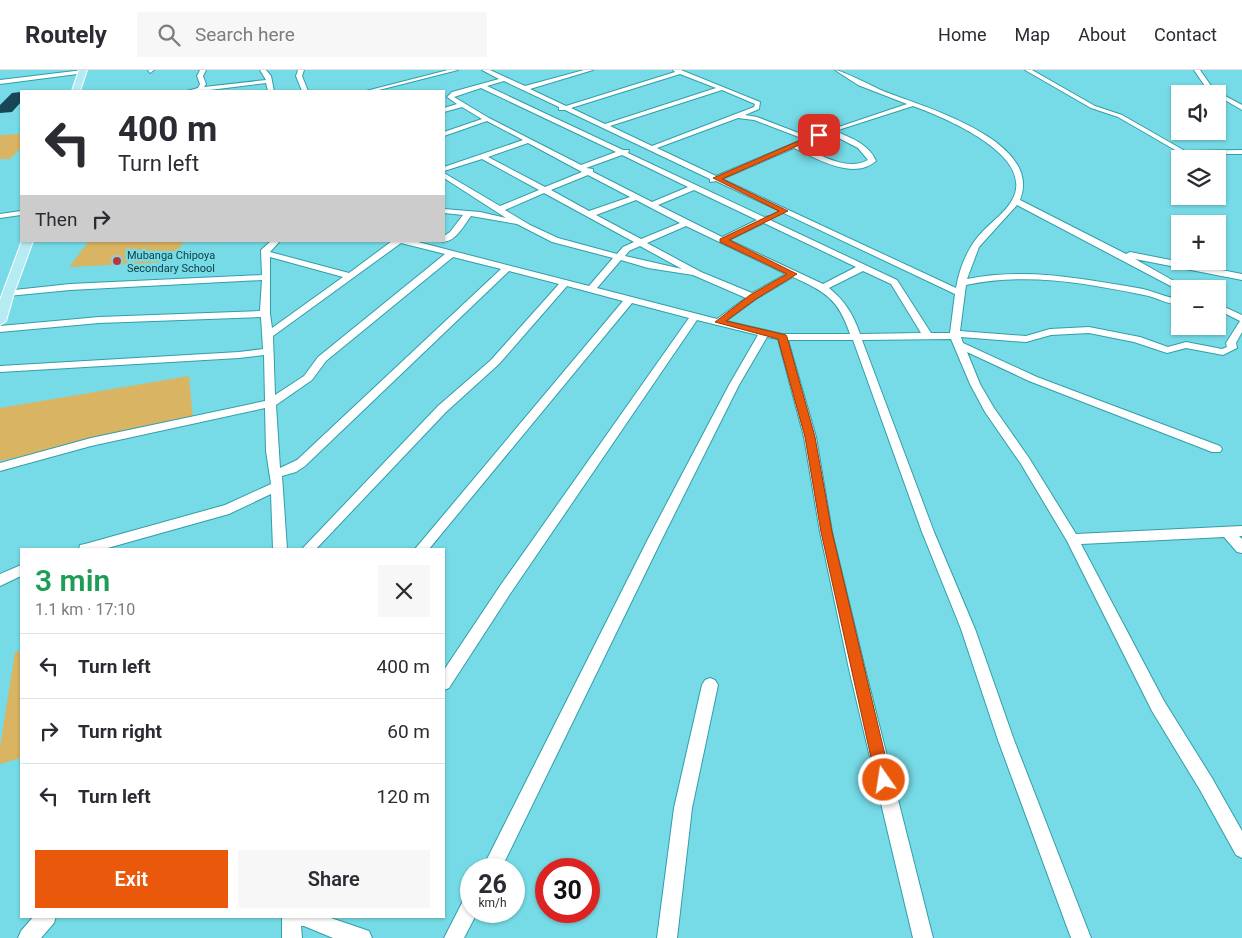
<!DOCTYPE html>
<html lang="en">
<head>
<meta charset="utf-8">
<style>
  :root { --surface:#fff; --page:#f7f7f7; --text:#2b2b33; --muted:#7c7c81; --line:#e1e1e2; --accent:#ea580c }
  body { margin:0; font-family:Roboto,sans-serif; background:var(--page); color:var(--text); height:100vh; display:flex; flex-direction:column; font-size:19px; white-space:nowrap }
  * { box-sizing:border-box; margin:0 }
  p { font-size:16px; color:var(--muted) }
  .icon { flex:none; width:28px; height:28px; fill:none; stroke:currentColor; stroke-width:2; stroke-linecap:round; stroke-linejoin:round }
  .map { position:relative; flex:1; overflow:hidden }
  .panel { position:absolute; left:20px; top:478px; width:425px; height:370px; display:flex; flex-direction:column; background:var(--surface); border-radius:0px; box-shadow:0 1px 4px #0004 }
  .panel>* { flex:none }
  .guide { position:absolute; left:20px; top:20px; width:425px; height:152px; border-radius:0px; box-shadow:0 1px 4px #0004; background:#fff; color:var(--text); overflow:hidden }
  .controls { position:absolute; left:1171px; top:15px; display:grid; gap:10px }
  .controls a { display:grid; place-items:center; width:55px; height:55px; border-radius:0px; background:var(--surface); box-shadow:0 1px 4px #0004; font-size:25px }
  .speed { position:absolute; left:460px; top:788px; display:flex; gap:10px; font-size:25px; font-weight:700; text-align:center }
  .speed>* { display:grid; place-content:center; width:65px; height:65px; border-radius:50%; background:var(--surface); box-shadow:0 1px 4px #0004; line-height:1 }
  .speed small { font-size:12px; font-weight:400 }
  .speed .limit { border:8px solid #d22; background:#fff; color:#111 }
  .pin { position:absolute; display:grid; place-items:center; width:42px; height:42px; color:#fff; margin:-21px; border-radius:10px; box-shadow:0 2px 8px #0006 }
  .me { position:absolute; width:55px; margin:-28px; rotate:347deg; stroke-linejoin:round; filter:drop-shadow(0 0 4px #0008) }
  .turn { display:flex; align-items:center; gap:18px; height:105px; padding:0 15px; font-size:22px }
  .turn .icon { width:65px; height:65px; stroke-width:2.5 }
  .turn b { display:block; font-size:35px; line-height:42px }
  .then { display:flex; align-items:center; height:48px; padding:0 15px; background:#0003; gap:10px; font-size:19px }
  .round { display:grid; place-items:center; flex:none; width:52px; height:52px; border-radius:0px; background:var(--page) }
  .headline { display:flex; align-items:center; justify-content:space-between; height:85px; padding:0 15px }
  h1 { font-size:30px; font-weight:600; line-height:38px; color:#1e9e55 }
  .primary-button { display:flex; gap:10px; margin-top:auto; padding:10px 15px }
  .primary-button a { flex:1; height:58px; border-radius:0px; background:var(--accent); color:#fff; font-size:20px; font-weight:600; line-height:58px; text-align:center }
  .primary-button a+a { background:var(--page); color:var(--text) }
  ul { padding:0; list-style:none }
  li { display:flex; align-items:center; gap:15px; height:65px; padding:0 15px; border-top:1px solid var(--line) }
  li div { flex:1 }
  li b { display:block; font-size:19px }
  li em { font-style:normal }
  header { display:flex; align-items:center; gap:30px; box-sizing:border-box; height:70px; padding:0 25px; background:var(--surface); border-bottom:1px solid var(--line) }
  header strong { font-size:24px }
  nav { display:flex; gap:28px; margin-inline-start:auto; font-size:18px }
  .search { width:350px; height:45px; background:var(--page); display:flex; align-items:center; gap:12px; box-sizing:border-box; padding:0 18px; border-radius:0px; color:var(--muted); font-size:19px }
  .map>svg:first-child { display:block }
  .green { fill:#d9b463 }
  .building { fill:#174657 }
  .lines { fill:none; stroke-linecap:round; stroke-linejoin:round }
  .minor-casing { stroke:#319ea9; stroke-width:2 }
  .major-casing { stroke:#fff; stroke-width:2 }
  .minor { fill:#fff; fill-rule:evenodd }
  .major { fill:#b5ecf3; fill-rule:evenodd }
  .route { fill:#ea580c; stroke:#983908 }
  .poi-dot { fill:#c13233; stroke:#76dbe6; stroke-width:2 }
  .labels { text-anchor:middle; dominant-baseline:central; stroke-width:5; stroke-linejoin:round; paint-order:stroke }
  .far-poi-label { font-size:11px; fill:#0f3c41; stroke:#76dbe6; text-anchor:start }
</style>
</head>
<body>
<header>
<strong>Routely</strong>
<div class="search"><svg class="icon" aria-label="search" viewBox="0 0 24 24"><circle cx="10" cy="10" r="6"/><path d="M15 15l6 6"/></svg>Search here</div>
<nav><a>Home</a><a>Map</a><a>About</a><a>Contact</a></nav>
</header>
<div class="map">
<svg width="1242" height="868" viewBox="0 0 1242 868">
  <rect width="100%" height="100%" fill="#76dbe6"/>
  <!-- green -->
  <path class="green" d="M21 64V78L10 89H0V65Z
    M89 171H184L171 192 69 197Z
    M189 306 193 349 0 391V338Z
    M21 581V688L0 694V677L15 582Z"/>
  <!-- building -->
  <path class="building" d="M21 22V32L12 42 0 43V35L12 23Z"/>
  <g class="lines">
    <defs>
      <path id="minor" d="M83 0 85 3 0 14V10Z
        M148 0H154L150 3Z
        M200 0H206L203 6 206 14 204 17 266 10 260 0H266L271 6 274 21H268L266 13 202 21H187L198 18 200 14 197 6Z
        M298 0H304L302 6 308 21H302L296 6Z
        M448 0H458L375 21H366Z
        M482 0H490L525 16 584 0H593L530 19 566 36 675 2 673 0H681L760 32 759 39 745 45 757 47 809 67 907 34 858 15 835 0C841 0 874 17 883 21 921 36 1044 70 1020 130L1126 184 1130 182 1242 204V210L1135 189 1188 219H1180V221L1017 135 979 177 967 209C1026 197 1085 209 1143 219 1156 222 1167 228 1180 229V235C1166 234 1156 227 1144 225 1085 213 1025 202 966 215L960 261 1026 266 1050 259 1089 257 1140 267 1168 277 1186 272 1222 279 1227 277 1226 273 1240 251 1218 240V234L1242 245V262L1236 273 1237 278 1223 285 1186 278 1167 283 1134 272 1089 263 1051 265 1026 272 961 267 963 273 1037 307 1220 376 1222 379 1220 382H1212L1029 311 967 282 980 314 994 338 1029 388 1076 464 1242 456V466H1239L1242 469V483L1237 482 1224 467 1081 474 1164 631 1212 708 1242 761V788L1236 785 1200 720 1152 641 1067 471 1021 394 985 342 970 314 951 269 862 270 934 462 975 559 1014 670 1091 868H1071L998 670 961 559 922 462 853 270H788L816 367 832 462 865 599 933 868H913L849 599 820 462 804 367 778 269 767 267 739 315 662 469 501 799H482L648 469 729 315 758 265 697 250 510 524 449 618 444 620V600L500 516 689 248 632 233 429 479H415L623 231 567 216 499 294 446 342 316 479H302L438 336 491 290 559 214 509 201 305 396 296 402 282 406 287 479H273L271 424 229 444 104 479H79L80 475 85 474 225 435 271 414 266 381 265 338 91 376 0 401V393L91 368 265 331 264 285 239 288 0 302V296L239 282 263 279 261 247 99 253 0 262V256L99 247 260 241 262 210 70 220 8 226 3 223 5 221 70 214 262 205 261 180 271 171H280L270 182 349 203 392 171H414L589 216 613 188 552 172 517 154 471 146C464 155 454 175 441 171H444V166L450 162 463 145 444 143V139L480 142 506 148 444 108V103L500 136 539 120 482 89 444 101V97L523 70 487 51 444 66V62L482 49 462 37 444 42V38L457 34 447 27 452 22 499 9ZM680 4 716 18 605 54 571 38ZM504 11 559 37V40H565L710 109V112L716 111 955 224 950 263H931L897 210 770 150 771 146 764 147 628 83 629 80H623L487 16ZM481 18 616 82 581 95 489 48 454 27ZM722 20 755 34 754 37 652 76 610 56ZM913 36C943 47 1040 86 1011 132 1004 143 993 151 984 160 968 176 960 196 956 218L722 109 794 78C816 88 853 111 876 91 869 74 851 68 835 61ZM738 48 754 50 804 69 716 106 657 78ZM829 63 858 78 868 90C847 102 819 84 800 76ZM528 73 582 102 545 117 488 87ZM622 85 688 117 652 132 593 102V99L586 98ZM588 105 630 127 589 141 551 120ZM694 120 757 150 722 167 658 135ZM544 123 634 172 623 177 617 184 558 168 530 155 505 140ZM636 130 680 153 641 169 596 145ZM764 153 856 197 823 214 729 170ZM686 156 786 204 752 223 701 202 647 173ZM401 173 445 184 318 287 304 306 275 325 273 266ZM640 176 682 199 625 186 629 181ZM270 187 343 207 272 258 270 244ZM453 187 501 199 297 390 280 398 276 335 312 310 326 291ZM621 190 648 198 693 205 746 228 717 249 597 218ZM863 201 891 214 921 263 860 264C853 244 845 231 829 218ZM793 207C825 222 838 228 850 264H782L726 251 756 229Z
        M1025 0H1032L1095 36 1122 45 1185 81 1242 80V84H1182L1118 47 1091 38Z
        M1194 0H1200L1214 20 1242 35V40L1218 26V24L1209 22Z
        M21 141V145L0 148V144Z
        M21 495V506L0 516V504Z
        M710 608 715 610 718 615 692 738 677 868H657L674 738 702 615 705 610Z
        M471 827V841H478L464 868H444L464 829Z
        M34 846H56L54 853 41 868H18L21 861Z
        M282 846H325L369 861 372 868H333L304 856H301L302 868H282Z"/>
      <path id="major" d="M79 0H87L80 21H72Z
        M22 171H33L14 223 6 251 0 255V230Z"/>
    </defs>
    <!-- minor casing -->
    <use href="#minor" class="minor-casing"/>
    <!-- major casing -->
    <use href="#major" class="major-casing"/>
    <!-- minor -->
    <use href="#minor" class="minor"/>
    <!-- major -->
    <use href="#major" class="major"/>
  </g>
  <!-- route -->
  <path class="route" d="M817 63 822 65 722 109 788 141 729 170 797 204 756 229 726 251 786 265 787 267 815 367 832 462 891 710 889 716 884 718 878 716 876 710 821 462 805 367 778 269 715 252 750 225 787 204 720 172V169L779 141 713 108Z"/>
  <!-- markers -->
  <circle class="poi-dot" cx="117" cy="191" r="5"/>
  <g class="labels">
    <!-- far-poi labels -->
    <g class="far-poi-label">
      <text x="127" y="185">Mubanga Chipoya<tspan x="127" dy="13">Secondary School</tspan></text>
    </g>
  </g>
</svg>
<div class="controls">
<a><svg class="icon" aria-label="sound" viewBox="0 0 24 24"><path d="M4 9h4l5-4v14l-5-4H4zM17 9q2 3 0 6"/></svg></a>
<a><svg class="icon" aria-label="layers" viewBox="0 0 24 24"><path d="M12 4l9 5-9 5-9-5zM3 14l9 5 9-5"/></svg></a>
<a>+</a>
<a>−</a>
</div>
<div class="speed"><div>26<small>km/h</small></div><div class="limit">30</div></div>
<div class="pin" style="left:819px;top:65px;background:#d93025"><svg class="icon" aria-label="arrive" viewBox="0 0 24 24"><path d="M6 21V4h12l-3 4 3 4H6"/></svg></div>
<svg class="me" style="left:884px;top:710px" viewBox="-20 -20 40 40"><circle r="17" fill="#ea580c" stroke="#fff" stroke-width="3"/><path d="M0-11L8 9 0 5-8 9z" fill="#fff"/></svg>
<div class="guide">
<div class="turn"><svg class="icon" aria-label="left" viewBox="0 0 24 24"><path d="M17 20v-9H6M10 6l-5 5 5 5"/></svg><div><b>400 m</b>Turn left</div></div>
<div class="then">Then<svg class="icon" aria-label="right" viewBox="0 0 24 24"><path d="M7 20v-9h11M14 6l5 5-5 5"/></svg></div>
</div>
<section class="panel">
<div class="headline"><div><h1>3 min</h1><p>1.1 km · 17:10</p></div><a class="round"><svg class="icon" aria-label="close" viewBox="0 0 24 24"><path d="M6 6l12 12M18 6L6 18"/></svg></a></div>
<ul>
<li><svg class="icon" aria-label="left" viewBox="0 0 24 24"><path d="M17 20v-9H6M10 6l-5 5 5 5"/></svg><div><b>Turn left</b></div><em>400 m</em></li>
<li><svg class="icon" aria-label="right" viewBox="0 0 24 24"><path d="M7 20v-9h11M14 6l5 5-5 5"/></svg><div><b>Turn right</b></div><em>60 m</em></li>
<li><svg class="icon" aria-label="left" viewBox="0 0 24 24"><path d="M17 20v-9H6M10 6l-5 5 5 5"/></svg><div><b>Turn left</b></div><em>120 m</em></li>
</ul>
<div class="primary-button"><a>Exit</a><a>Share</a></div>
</section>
</div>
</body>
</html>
